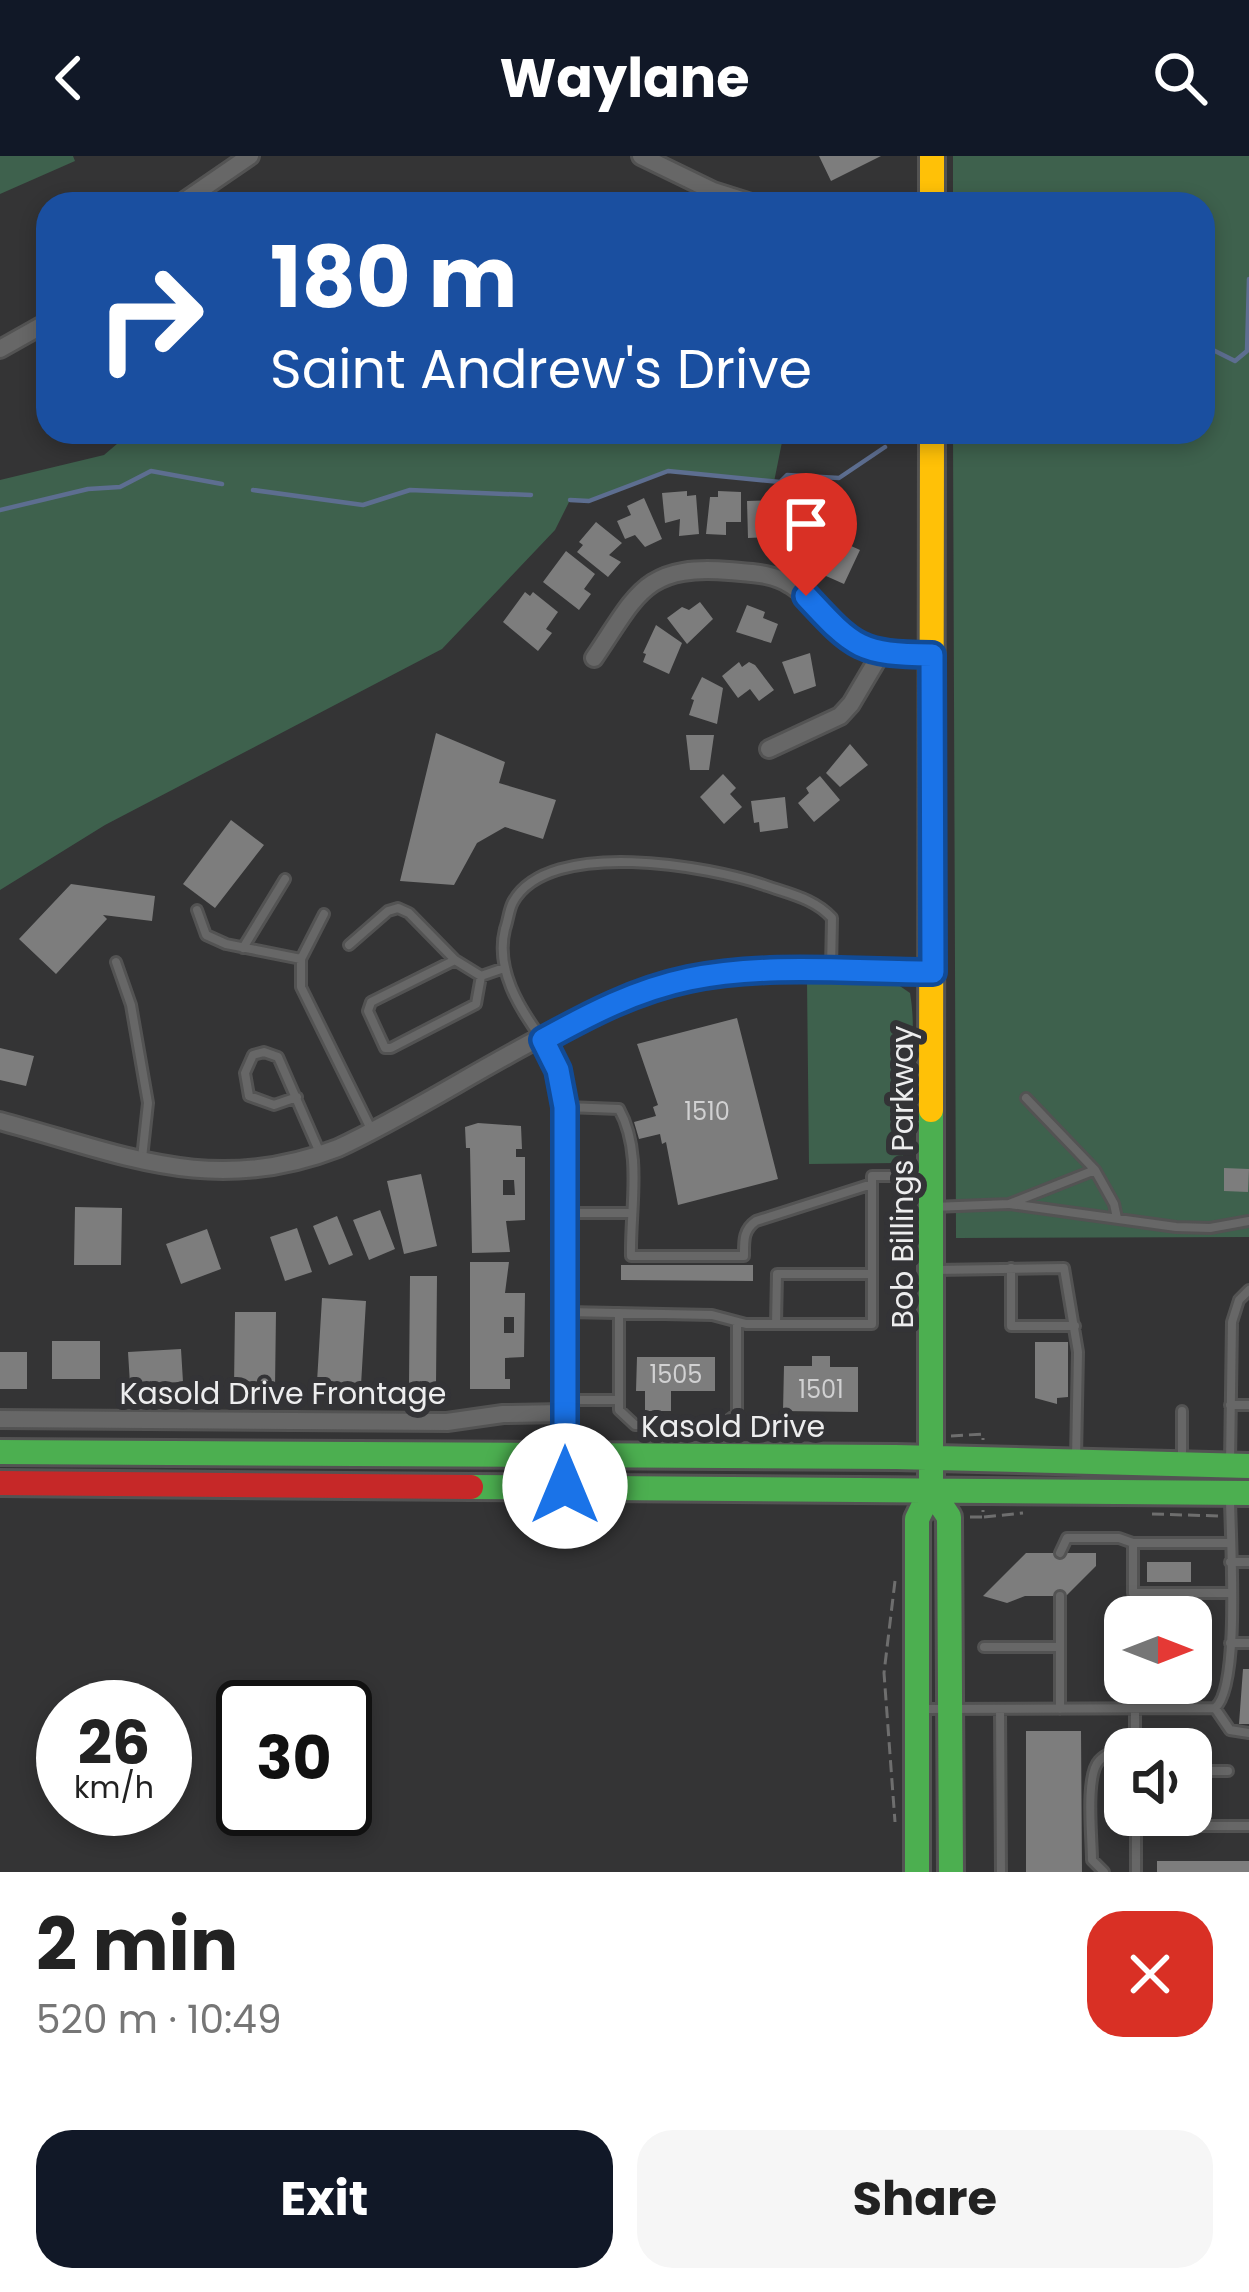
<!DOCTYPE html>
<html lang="en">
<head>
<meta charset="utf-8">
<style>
  :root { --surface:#fff; --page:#f6f6f6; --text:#222; --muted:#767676; --accent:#111827 }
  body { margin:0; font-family:Poppins,sans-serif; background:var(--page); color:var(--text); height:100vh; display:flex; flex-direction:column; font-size:45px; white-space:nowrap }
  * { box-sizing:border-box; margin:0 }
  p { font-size:39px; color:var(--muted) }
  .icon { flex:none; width:66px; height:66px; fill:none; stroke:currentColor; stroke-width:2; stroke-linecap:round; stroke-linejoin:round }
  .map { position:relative; height:1716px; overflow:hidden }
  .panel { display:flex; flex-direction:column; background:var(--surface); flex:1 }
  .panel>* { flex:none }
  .guide { position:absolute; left:36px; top:36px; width:1179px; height:252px; border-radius:36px; box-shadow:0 6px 18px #0003; background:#1a4fa0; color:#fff; overflow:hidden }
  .needle { width:78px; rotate:90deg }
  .controls { position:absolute; left:1104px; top:1440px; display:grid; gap:24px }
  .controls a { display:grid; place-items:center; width:108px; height:108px; border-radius:24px; background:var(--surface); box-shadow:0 6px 18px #0003; font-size:60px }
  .speed { position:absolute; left:36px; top:1524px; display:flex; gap:24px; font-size:60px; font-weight:700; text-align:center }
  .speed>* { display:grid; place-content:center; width:156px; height:156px; border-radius:50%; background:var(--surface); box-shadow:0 6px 18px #0003; line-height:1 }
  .speed small { font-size:30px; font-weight:400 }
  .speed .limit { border:6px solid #111; border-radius:18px; background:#fff; color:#111 }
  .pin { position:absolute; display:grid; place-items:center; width:102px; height:102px; color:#fff; margin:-123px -51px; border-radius:50% 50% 50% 0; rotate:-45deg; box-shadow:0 0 12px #0007 }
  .pin .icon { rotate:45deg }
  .me { position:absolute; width:132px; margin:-66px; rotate:0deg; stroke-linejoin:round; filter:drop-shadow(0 0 9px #0008) }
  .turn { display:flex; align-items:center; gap:42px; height:252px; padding:0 36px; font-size:54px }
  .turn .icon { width:156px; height:156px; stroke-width:2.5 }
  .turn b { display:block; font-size:84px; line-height:102px }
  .round { display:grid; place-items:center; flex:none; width:126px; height:126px; border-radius:36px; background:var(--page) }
  .head { display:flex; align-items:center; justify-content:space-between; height:204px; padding:0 36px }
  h1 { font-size:72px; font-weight:700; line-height:90px }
  .action { display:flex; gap:24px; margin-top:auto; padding:24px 36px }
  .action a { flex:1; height:138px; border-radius:36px; background:var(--accent); color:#fff; font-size:48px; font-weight:700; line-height:138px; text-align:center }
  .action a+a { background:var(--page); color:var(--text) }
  header { display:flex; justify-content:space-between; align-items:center; height:156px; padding:0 36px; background:var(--accent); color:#fff; font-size:54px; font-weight:700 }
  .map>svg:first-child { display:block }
  .green { fill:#3e614d }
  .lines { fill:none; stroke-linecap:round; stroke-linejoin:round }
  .stream { stroke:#5d6e90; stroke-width:4.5 }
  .building { fill:#7d7d7d; fill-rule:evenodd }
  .lane-casing { stroke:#535353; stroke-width:14 }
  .street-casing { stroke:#535353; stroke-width:22 }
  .fast-casing { stroke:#535353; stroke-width:30 }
  .slow-casing { stroke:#535353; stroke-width:30 }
  .jam-casing { stroke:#535353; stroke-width:30 }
  .path { stroke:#6e6e6e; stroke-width:3; stroke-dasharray:12 6; stroke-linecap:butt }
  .lane { stroke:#676767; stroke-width:8 }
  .street { stroke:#676767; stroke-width:16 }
  .fast { stroke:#4caf50; stroke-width:24 }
  .slow { stroke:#ffc107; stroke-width:24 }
  .jam { stroke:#c62828; stroke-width:24 }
  .route-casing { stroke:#114b97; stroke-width:30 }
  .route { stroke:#1a73e8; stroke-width:21 }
  .labels { text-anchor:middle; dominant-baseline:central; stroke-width:12; stroke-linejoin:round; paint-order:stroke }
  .number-label { font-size:24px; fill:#d1d1d2 }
  .street-label { font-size:30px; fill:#ededee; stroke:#333336 }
</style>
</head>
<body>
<header><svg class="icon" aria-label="back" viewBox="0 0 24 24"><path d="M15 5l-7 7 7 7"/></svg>Waylane<svg class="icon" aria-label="search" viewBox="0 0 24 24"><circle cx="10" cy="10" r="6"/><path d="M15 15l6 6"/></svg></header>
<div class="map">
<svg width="1249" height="1716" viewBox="0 0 1249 1716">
  <rect width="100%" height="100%" fill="#343435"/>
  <!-- green -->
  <path class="green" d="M0 0H73L75 5 0 38Z
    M953 0H1249V1081L956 1082 953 276H1203V48H953Z
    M131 276H784L774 326 668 315 589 345 570 344 555 374 442 493 105 669 0 734V324L104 299Z
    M807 825 894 826 910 837C919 888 904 946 904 998L897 1007 809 1008Z"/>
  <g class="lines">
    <!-- stream -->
    <path class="stream" d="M1203 189 1235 205 1247 195 1249 123
      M253 334 363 349 410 334 531 339
      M570 344 589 345 668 315 780 326 787 319 839 322 885 291
      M0 354 88 333 120 331 151 315 222 328"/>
  </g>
  <!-- building -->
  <path class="building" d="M819 0H881L831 25Z
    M687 335V340L696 339 699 378 679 380 680 363 665 367 662 337Z
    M718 335 741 336V366H726V379L706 378 710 341H718Z
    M644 342 662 383 645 391 635 379 625 383 617 365 631 359 627 350Z
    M781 344 782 371H774V376H767V381L748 382 747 345Z
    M820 346 836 357 804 398 788 387 796 374 791 370 805 348 815 354Z
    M596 366 622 387 609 399 621 406 608 421 577 396 583 389 579 386Z
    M829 380 860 394 844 428 826 420 825 406 819 404Z
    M566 395 595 418 584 433 591 438 579 454 543 426Z
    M525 436 530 440 533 436 558 456 546 473 552 477 538 495 503 466Z
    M700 446 713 463 687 488 667 462 682 451 689 454Z
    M747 449 765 456 763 462 778 468 771 487 736 476Z
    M656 469 682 487 669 518 643 506 646 498 643 497Z
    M810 497 816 530 794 538 782 506Z
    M739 506 742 511 749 506 755 509 774 534 759 545 750 533 738 542 722 520Z
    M702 521 723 532 717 568 689 559 694 544 691 543Z
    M436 577 505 606 499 627 556 644 543 683 505 671 477 687 454 729 400 725Z
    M686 579H714L709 614H690Z
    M850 588 868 609 840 631 826 617Z
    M723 618 736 632 730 638 742 651 724 668 700 641Z
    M820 620 840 644 814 666 798 647 809 637 806 632Z
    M785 641 788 672 760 676 759 666 754 667 751 645Z
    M231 664 264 689 215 752 183 728Z
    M71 728 155 740 152 765 103 759 107 763 56 818 19 783Z
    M737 862 778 1023 678 1049 666 986 662 988 660 978 639 983 634 966 656 960 653 951 658 949 637 888Z
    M0 892 34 900 26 930 0 924Z
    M478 967 521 970 522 993H516V1001H525V1064L506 1065 510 1096 472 1097 470 992H466L465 971ZM503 1024H514L515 1039H503Z
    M1224 1012 1249 1013 1248 1036 1224 1035Z
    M421 1018 437 1090 404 1098 387 1025Z
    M75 1051 122 1052 121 1109H74Z
    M380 1054 395 1093 369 1104 353 1064Z
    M337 1060 353 1099 329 1109 313 1070Z
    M297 1072 312 1116 285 1125 270 1081Z
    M207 1073 221 1113 181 1128 166 1088Z
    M470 1106H509L505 1137H525L524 1201 505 1202V1223H510V1233H470ZM504 1161H514V1177H504Z
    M621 1109H753V1125L621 1124Z
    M410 1120H437L436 1229H409Z
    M322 1142 366 1145 361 1229 317 1226Z
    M235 1156H276L275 1232 234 1231Z
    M52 1185H100V1223H52Z
    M1035 1186H1068V1241L1057 1242V1248L1035 1242Z
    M181 1193 183 1226 130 1228 128 1196Z
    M0 1196H27V1233H0Z
    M812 1200H830V1211H858V1256L783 1255 784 1210H812Z
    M637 1201H715V1235H671V1255H645V1235H636Z
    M1026 1397H1096V1410L1066 1440H1025L1007 1447 983 1440Z
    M1147 1406H1191V1426H1147Z
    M1191 1465H1204V1526H1191Z
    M1243 1513H1249V1568H1239Z
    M1026 1575H1081L1082 1716H1026Z
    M1157 1705H1249V1716H1157Z"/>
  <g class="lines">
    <defs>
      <path id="lane" d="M197 754 206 779 226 788 301 803
        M324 758 301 803V831L371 973
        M349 789 388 755 398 752 409 757 455 804
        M243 792 285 723
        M116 806 131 849 148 947 142 1002
        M481 820 455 804 371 846 368 855 385 892H391L476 848 481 820 504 812
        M542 883C519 852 495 813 505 773 508 765 509 753 513 746 549 681 710 710 767 730 790 738 815 743 832 762L831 814
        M297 941 274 949 249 940 245 917 253 899 264 896 278 901 320 997
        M566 951 619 953C643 996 630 1052 631 1100H744C744 1085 743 1074 756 1065L872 1028
        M1095 1014 1114 1048 1117 1062
        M1010 1048 1176 1071 1210 1072 1249 1065
        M933 1051 1009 1048 1095 1014 1026 942
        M566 1057H630
        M1011 1112V1170H1075
        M935 1114 1064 1112 1078 1196 1076 1302
        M567 1156 712 1159 746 1168H872V1020H925
        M619 1157V1254L635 1269H722L737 1258V1166
        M776 1168 777 1118H872
        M566 1244H619
        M1230 1249H1249
        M1182 1301V1255
        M1230 1307 1232 1166 1239 1144 1249 1134
        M1060 1397 1067 1382H1119L1133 1387
        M1230 1406H1249
        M1230 1437H1133V1387H1230
        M1060 1440V1491
        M1230 1487H1249
        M984 1491H1060V1553
        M1215 1552 1230 1574 1249 1577
        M919 1553 1215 1552C1241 1531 1230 1380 1230 1340
        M1000 1553 1001 1716
        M1135 1553V1593
        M1191 1615H1228
        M1136 1659V1716
        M1136 1670H1249
        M1104 1716 1092 1704C1092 1682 1085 1620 1099 1605 1108 1595 1123 1593 1135 1589"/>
      <path id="street" d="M641 0 713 35 754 48
        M180 48 250 0
        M0 193 48 166
        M594 502C637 439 644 408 729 415 751 417 773 417 791 429 807 439 818 454 831 467 861 499 892 498 932 499
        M769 593 840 560 851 548 880 499
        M543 884 558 914 565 951V1330
        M0 965C122 998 212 1041 338 992 450 940 565 851 685 824 764 806 852 815 933 816
        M0 1263 447 1266 503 1258 565 1257"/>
      <path id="fast" d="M0 1296 896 1301 1249 1310
        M471 1331 1249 1337
        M931 1334 949 1361 951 1716
        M917 1716V1363L931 1334V954"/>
      <path id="slow" d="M932 0V48
        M931 954 932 276"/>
      <path id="jam" d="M0 1327 471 1331"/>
    </defs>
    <!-- lane casing -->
    <use href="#lane" class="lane-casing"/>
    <!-- street casing -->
    <use href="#street" class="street-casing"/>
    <!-- fast casing -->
    <use href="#fast" class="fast-casing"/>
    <!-- slow casing -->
    <use href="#slow" class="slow-casing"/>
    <!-- jam casing -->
    <use href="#jam" class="jam-casing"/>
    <!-- path -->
    <path class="path" d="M951 1280 983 1278V1284
      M1152 1358 1220 1360
      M970 1361H983V1354
      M984 1361 1023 1357
      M895 1425 884 1517 895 1666"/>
    <!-- lane -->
    <use href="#lane" class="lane"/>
    <!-- street -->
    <use href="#street" class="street"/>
    <!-- fast -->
    <use href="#fast" class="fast"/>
    <!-- slow -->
    <use href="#slow" class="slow"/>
    <!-- jam -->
    <use href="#jam" class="jam"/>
  </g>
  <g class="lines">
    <defs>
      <path id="route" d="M565 1330V951L558 914 543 884C590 858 636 834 689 823 768 807 853 816 933 816L932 499C860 498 855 493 806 440"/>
    </defs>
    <!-- route casing -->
    <use href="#route" class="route-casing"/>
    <!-- route -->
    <use href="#route" class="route"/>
  </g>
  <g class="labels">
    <!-- number labels -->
    <g class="number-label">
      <text x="707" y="955">1510</text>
      <text x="676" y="1218">1505</text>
      <text x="821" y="1233">1501</text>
    </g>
    <!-- street labels -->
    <g class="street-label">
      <text transform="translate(902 1021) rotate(-90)">Bob Billings Parkway</text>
      <text x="283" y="1237">Kasold Drive Frontage</text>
      <text x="733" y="1270">Kasold Drive</text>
    </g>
  </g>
</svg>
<div class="controls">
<a><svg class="needle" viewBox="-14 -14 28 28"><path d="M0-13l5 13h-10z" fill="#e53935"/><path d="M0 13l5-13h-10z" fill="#767676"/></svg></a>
<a><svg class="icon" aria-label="sound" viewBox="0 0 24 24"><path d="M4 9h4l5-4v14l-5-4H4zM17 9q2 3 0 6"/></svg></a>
</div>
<div class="speed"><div>26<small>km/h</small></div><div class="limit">30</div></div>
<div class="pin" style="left:806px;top:440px;background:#d93025"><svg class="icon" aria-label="arrive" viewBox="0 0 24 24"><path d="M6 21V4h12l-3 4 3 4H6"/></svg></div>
<svg class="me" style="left:565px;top:1330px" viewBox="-20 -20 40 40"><circle r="19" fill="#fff"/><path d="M0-13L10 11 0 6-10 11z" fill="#1a73e8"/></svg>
<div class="guide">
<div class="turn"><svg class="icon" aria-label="right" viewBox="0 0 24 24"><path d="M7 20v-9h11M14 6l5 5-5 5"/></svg><div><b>180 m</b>Saint Andrew's Drive</div></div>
</div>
</div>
<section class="panel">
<div class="head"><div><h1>2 min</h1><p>520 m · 10:49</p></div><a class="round" style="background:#d93025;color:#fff"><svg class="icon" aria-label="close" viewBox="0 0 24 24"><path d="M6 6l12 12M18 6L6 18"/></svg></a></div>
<div class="action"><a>Exit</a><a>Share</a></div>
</section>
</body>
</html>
